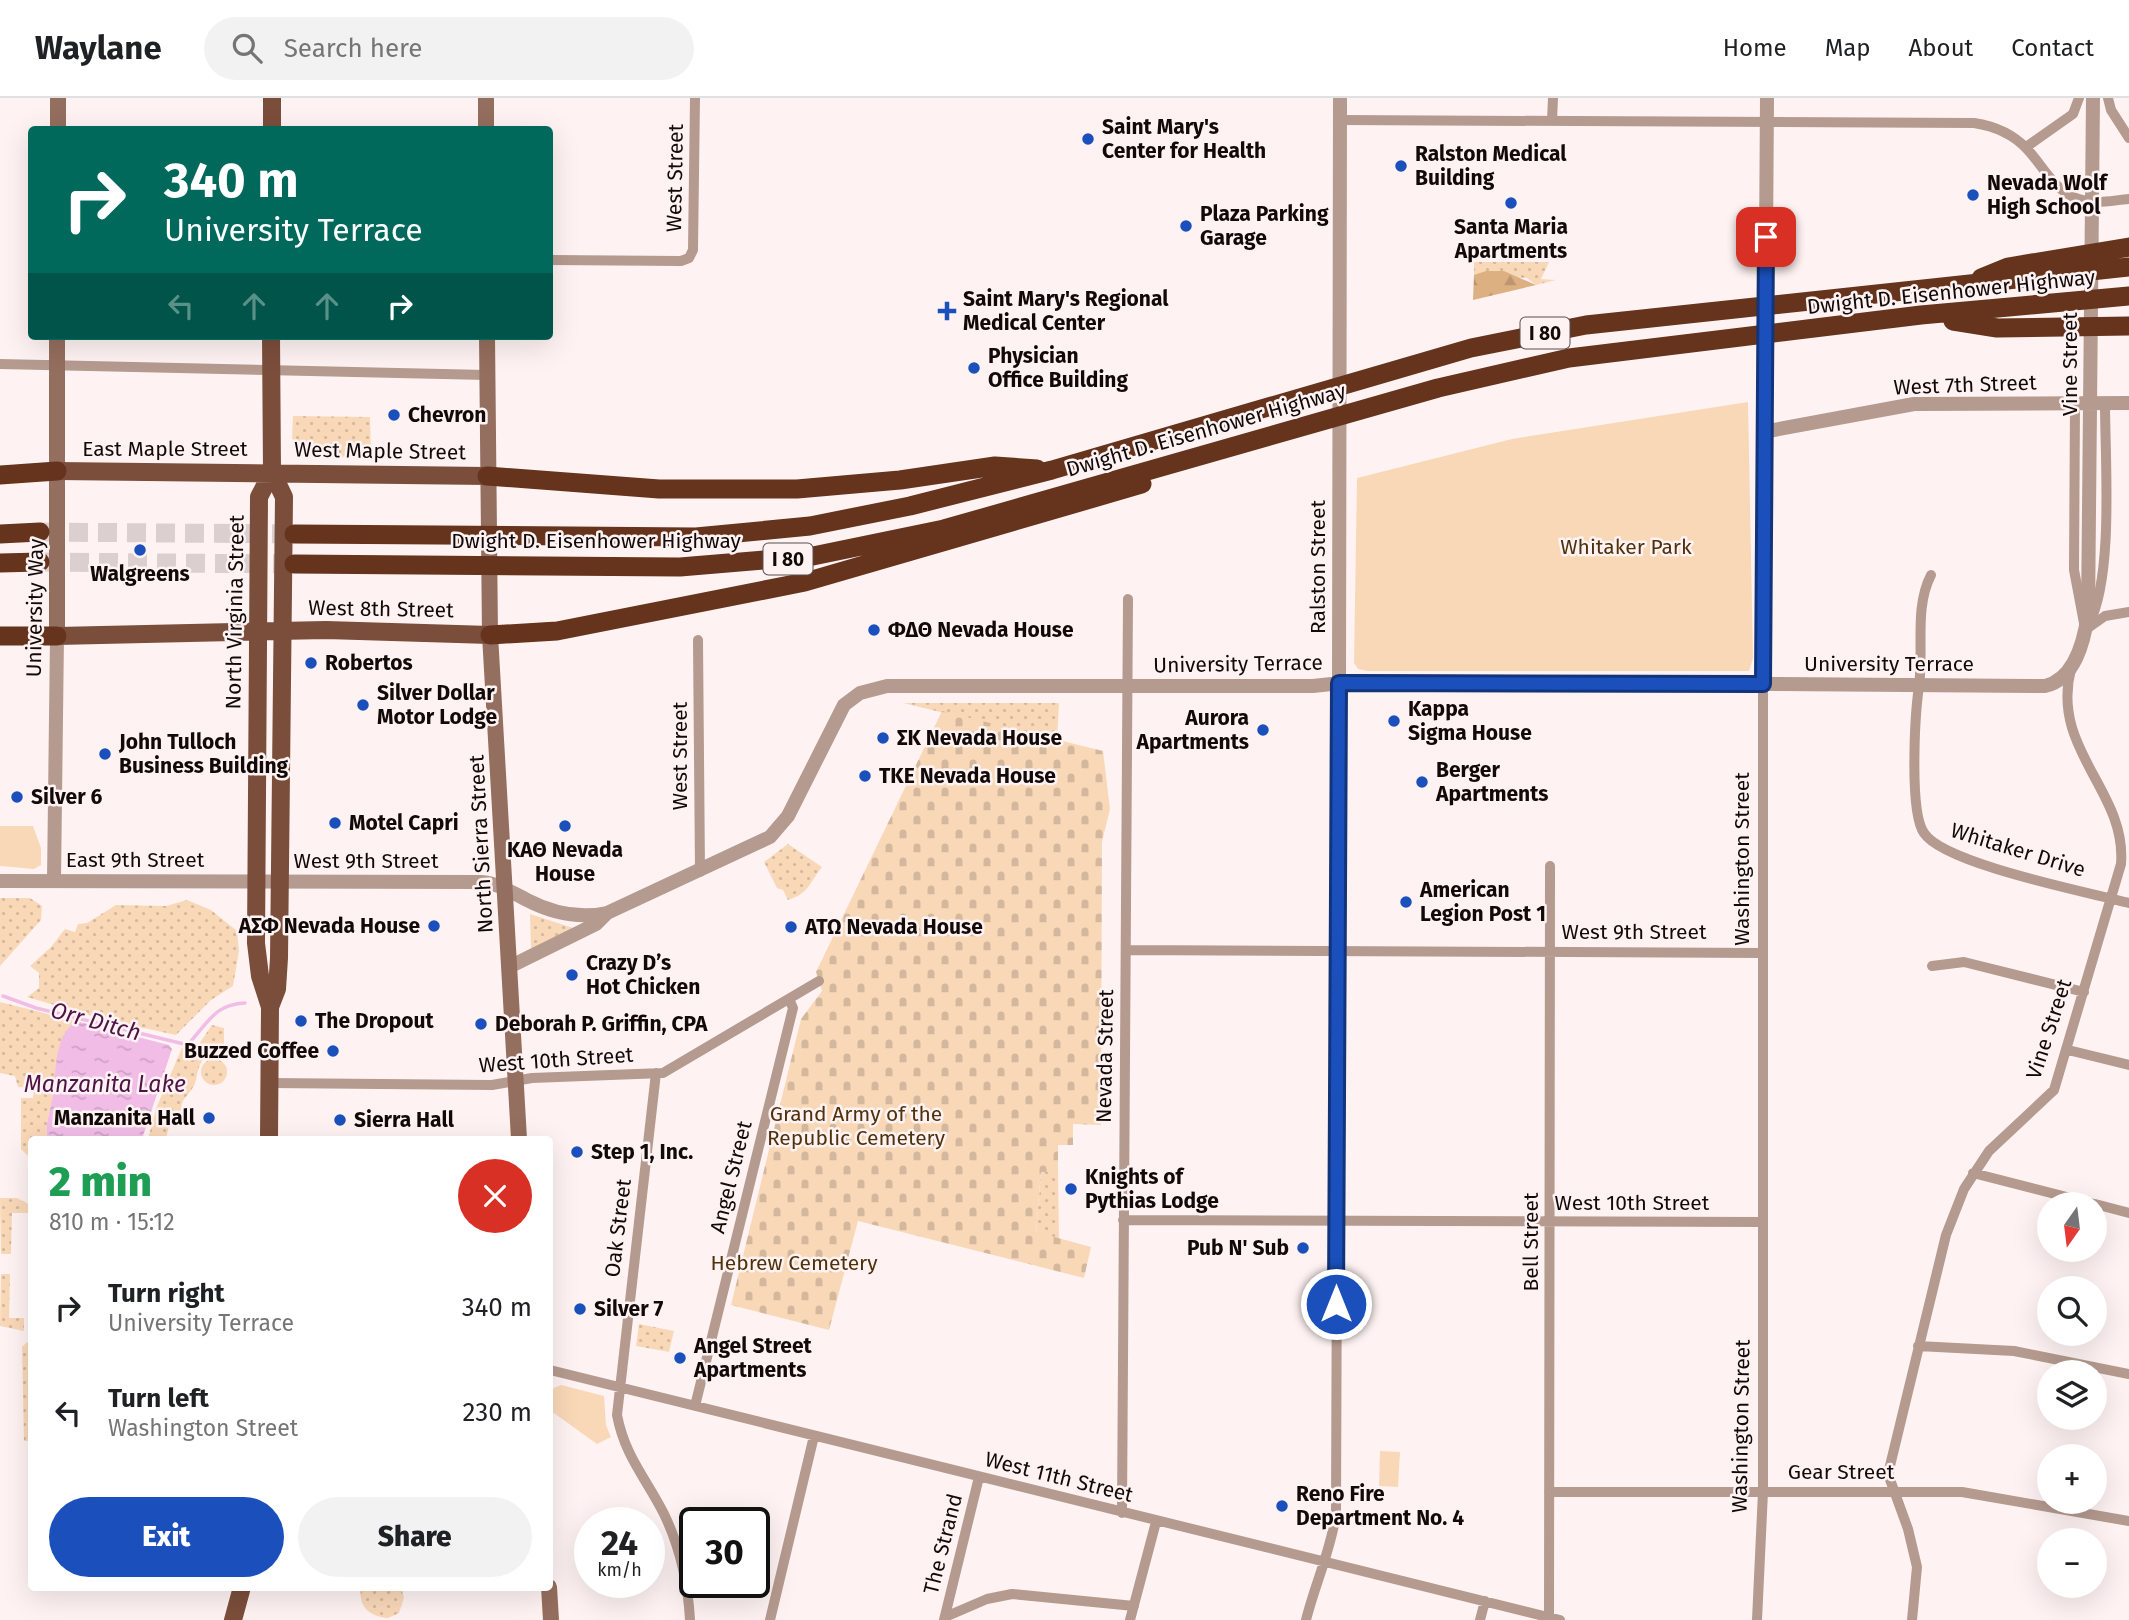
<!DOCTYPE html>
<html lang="en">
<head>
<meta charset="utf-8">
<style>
  :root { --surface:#fff; --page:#f2f2f2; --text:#202124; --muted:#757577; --line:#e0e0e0; --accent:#1b50bc }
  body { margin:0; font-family:"Fira Sans",sans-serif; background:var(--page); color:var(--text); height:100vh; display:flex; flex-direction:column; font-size:26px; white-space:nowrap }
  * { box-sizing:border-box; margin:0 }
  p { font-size:23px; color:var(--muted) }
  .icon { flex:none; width:38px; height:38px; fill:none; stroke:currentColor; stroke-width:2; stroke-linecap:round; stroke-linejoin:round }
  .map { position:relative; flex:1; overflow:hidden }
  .panel { position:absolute; left:28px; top:1038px; width:525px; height:455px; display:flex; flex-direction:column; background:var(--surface); border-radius:7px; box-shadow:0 7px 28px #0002 }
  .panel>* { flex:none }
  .banner { position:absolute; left:28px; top:28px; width:525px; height:214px; border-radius:7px; box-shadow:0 7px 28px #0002; background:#00695c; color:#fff; overflow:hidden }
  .needle { width:46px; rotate:194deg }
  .buttons { position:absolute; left:2037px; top:1094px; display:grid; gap:14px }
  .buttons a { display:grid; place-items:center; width:70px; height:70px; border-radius:50%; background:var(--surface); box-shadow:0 7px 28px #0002; font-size:35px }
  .speed { position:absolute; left:574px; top:1409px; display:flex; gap:14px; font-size:35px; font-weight:700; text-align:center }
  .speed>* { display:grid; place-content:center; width:91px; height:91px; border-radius:50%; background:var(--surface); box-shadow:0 7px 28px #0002; line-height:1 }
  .speed small { font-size:18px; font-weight:400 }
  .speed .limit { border:4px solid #111; border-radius:10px; background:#fff; color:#111 }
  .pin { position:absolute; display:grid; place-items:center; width:60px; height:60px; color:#fff; margin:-30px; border-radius:14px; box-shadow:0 4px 10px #0006 }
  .me { position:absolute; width:77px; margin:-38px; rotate:0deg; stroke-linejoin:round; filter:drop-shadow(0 0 5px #0008) }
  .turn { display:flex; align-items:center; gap:24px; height:147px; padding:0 21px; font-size:32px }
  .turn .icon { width:91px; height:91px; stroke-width:2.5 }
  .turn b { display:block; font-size:49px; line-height:60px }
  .lanes { display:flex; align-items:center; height:66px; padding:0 21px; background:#0003; justify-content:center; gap:35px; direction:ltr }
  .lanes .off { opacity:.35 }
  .round { display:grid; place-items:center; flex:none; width:74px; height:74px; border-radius:37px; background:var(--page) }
  .overview { display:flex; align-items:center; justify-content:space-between; height:119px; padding:0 21px }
  h1 { font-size:42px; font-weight:800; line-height:52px; color:#1e9e55 }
  .button { display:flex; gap:14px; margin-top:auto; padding:14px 21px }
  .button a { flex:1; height:80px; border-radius:42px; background:var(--accent); color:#fff; font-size:28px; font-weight:800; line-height:80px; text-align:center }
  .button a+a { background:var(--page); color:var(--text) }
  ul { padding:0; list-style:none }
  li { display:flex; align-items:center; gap:21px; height:105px; padding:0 21px }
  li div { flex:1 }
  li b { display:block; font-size:26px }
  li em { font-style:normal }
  header { display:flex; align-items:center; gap:42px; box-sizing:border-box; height:98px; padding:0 35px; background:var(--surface); border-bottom:2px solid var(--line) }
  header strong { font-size:33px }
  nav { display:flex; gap:38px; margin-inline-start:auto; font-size:24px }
  .search { width:490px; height:63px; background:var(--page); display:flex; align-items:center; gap:18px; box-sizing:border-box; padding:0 24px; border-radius:38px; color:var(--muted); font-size:26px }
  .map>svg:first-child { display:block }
  .grass { fill:url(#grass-dots) }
  .forest { fill:url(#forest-firs) }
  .cemetery { fill:url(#cemetery-stones) }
  .park { fill:#f9d8b8 }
  .water { fill:url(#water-ripples) }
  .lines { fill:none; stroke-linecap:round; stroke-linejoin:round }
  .stream { stroke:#f1bde7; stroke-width:3.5 }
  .motorway-tunnel { stroke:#dbd0cf; stroke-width:19; stroke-dasharray:19 10; stroke-linecap:butt }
  .minor { stroke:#b59a8f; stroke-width:10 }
  .tertiary { stroke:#b59a8f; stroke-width:14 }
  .secondary { stroke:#946e5e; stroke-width:16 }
  .primary { stroke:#7b4e3b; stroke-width:18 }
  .motorway { stroke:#66331d; stroke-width:19 }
  .route-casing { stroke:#12347a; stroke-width:18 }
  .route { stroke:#1b50bc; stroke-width:12 }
  .poi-dot { fill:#1b50bc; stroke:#fef3f2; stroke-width:2.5 }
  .labels { text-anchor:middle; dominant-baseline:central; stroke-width:5; stroke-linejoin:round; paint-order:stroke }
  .shield { fill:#fef3f2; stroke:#594f4f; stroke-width:2 }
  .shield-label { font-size:19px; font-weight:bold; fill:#120909 }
  .poi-label { font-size:21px; font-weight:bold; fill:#120909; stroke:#fef3f2; text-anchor:start }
  .street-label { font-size:21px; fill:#120909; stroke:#fef3f2 }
  .park-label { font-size:21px; fill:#4f310c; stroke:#fef3f2 }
  .water-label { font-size:23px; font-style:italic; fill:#4e1347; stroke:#fef3f2 }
</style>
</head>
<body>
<header>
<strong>Waylane</strong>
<div class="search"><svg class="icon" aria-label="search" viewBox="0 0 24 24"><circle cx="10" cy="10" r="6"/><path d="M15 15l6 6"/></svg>Search here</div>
<nav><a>Home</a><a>Map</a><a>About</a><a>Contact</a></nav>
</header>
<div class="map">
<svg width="2129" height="1522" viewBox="0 0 2129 1522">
  <defs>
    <pattern id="grass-dots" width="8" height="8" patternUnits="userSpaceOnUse" patternTransform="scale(1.75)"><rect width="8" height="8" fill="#f9d8b8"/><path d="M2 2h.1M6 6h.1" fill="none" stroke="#d4b89d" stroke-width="1.8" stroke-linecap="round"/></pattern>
    <pattern id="forest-firs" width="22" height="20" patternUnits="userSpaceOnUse" patternTransform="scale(1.75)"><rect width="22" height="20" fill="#ddb082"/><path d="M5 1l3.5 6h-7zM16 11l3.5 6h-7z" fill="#bd966f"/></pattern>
    <pattern id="cemetery-stones" width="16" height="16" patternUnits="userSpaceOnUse" patternTransform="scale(1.75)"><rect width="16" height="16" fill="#f9d8b8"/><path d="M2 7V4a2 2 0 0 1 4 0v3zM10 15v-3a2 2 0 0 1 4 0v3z" fill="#d4b89d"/></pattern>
    <pattern id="water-ripples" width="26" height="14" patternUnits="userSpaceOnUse" patternTransform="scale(1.75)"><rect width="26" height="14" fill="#f1bde7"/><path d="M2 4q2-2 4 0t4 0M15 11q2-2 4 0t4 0" fill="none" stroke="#cea1c5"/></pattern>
  </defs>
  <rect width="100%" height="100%" fill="#fef3f2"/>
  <!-- grass -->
  <path class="grass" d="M1474 164H1549L1541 181 1556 182 1536 187 1527 180 1474 177Z
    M293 318 370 319 371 356 366 359 309 358 303 346 292 341Z
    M903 605H1059L1057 642Z
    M788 746 822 769C808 787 809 795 788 802L783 792 777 790 764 764Z
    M0 800H30L42 808 41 822 0 868Z
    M187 802 211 812 237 833 239 853 233 888 211 902 176 937 102 921 27 899 39 890V875L30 868 51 849 65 831 75 834 78 826 87 825 116 807 166 808Z
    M530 816 573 830 531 851Z
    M0 904 76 923C53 942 57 976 52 1002 50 1016 44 1027 48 1041H32L31 1061 21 1051V1000H33L34 990 18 989 15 978 0 975Z
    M212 927 224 930V960L209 958 199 946Z
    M191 947 200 951 206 959C195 968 199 982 192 991 186 1000 182 1000 181 1012L171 1019 166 1041H148L157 1008 182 950 187 952Z
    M201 974a13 13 0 1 1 26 0a13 13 0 1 1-26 0Z
    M1041 1074H1058L1059 1141 1036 1135Z
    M0 1100H17L31 1107V1115H12L11 1156H1Z
    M1 1176H10L9 1220H24V1233L0 1228Z
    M639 1226 674 1233 669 1254 636 1248Z
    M27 1244 32 1246 31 1343H24L22 1249Z
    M361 1489H401L404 1500 399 1515 388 1520C369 1518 358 1509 361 1489Z"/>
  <!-- forest -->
  <path class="forest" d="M1486 173H1504L1536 187 1473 202 1474 177Z"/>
  <!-- cemetery -->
  <path class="cemetery" d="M942 613 1103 653 1110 711 1102 744 1101 1027 1073 1026V1047H1058V1074H1041L1036 1134 1091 1149 1084 1180 858 1123 829 1232 731 1207 801 921 822 893 816 874Z"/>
  <!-- park -->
  <path class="park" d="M1748 304 1753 560 1749 573H1367L1358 571 1354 565 1357 380 1512 341Z
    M0 728H33L41 750V767L34 771 0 768Z
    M561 1287 604 1298 606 1327 611 1339 597 1346 551 1313 550 1299 554 1290Z
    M1380 1353 1400 1354 1398 1389 1379 1388Z"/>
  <!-- water -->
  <path class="water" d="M76 923 169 947 172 951 142 1041H48C44 1027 50 1016 52 1002 57 977 52 940 76 923Z"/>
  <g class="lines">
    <!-- stream -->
    <path class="stream" d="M3 898 36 910 188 947
      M191 943C209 923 216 906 245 905"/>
    <!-- motorway-tunnel -->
    <path class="motorway-tunnel" d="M40 434 294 436
      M41 464 294 466"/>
    <!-- minor -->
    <path class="minor" d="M2108 0 2111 12 2129 40
      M1340 22 1974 25C1994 28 2013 36 2027 51 2046 71 2055 97 2086 103 2100 106 2115 102 2129 101
      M1552 23 1553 0
      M2026 49 2073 16 2079 0
      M550 162 681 163 689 160 693 152 695 0
      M0 266 487 277
      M2075 305 2074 472 2084 525
      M1931 477C1914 510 1924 551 1919 588 1915 616 1909 714 1924 735 1944 766 2088 794 2129 805
      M2089 526C2114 478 2105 362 2105 305
      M2088 530 2105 518 2129 514
      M698 542 700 774
      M1126 852 1763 855
      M1932 868 1964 864 2084 894
      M2068 952 2129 967
      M656 975 617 1317C625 1359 646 1380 664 1416 680 1449 688 1486 690 1522
      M270 985 492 987 532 980 663 975 819 883
      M1973 1075 2094 1106
      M2095 1106 2129 1115
      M1123 1122 1763 1124
      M1918 1248 2014 1253 2129 1276
      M550 1272 1560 1522
      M695 1308 793 910 789 901
      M1549 1394H1962L2129 1423
      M1122 1415 1128 501
      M945 1519 987 1501 1012 1496 1134 1508
      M1549 1519 1550 768
      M770 1522 814 1338
      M944 1522 979 1379
      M1130 1522 1156 1424
      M1306 1522C1315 1486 1331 1452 1336 1416L1339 585
      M1480 1522 1485 1503
      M1757 1522 1763 1394V586
      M1912 1522 1917 1469 1908 1431 1888 1376 1946 1137 1964 1091 1989 1053 2054 992 2121 766C2127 693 2050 652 2071 571"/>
    <!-- tertiary -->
    <path class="tertiary" d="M1763 334 1914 306 2129 305
      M1339 585 1340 0
      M1763 586 1767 0
      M0 783 481 784C498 785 511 794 527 802 552 815 579 821 607 815L770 739 788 718 844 607 860 595 887 588H1313L1359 583 2045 588C2075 581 2084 544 2088 516L2093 0
      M54 783 57 538
      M509 869 596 826 606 816"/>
    <!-- secondary -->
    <path class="secondary" d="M58 32V0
      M486 32V0
      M487 238 490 537 519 1041
      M57 538V238
      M549 1489 551 1522"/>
    <!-- primary -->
    <path class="primary" d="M272 32V0
      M57 373 487 378
      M57 538 326 532 490 537
      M270 909 277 891 279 860 284 399 272 374 271 238
      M269 1041 270 909 260 878 256 845 259 399 272 374
      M233 1522 242 1489"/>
    <!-- motorway -->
    <path class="motorway" d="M1981 180 2008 169 2129 149
      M1953 223 1997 230 2129 228
      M0 377 57 373
      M487 378 659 391H797L900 382 995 368 1037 371
      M0 436 40 434
      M294 436 696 439 810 428 910 408 1052 372 1471 250 1586 227 2129 169
      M0 465 40 464
      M294 466 680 469 813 458 944 431 1438 290 1569 260 1921 217 2129 198
      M490 537 557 533 805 484 1142 386
      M0 538H57"/>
  </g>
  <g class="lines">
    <defs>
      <path id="route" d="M1336 1206 1339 585 1763 586 1766 139"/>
    </defs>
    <!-- route casing -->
    <use href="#route" class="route-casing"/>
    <!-- route -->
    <use href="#route" class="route"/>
  </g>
  <!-- markers -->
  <g class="poi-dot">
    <circle cx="1088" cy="41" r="7"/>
    <circle cx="1401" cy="68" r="7"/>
    <circle cx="1973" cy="97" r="7"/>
    <circle cx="1511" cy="105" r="7"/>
    <circle cx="1186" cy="128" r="7"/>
    <path d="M943.5 202.5h7v7h7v7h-7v7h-7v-7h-7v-7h7z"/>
    <circle cx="974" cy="270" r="7"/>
    <circle cx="394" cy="317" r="7"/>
    <circle cx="140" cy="452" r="7"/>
    <circle cx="874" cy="532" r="7"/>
    <circle cx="311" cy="565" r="7"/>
    <circle cx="363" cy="607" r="7"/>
    <circle cx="1394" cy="623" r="7"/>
    <circle cx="1263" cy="632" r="7"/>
    <circle cx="883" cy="640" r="7"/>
    <circle cx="105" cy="656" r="7"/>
    <circle cx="865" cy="678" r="7"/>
    <circle cx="1422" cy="684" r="7"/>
    <circle cx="17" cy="699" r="7"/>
    <circle cx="335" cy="725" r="7"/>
    <circle cx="565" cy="728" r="7"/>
    <circle cx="1406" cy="804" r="7"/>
    <circle cx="434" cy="828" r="7"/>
    <circle cx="791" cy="829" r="7"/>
    <circle cx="572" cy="877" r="7"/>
    <circle cx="301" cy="923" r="7"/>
    <circle cx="481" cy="926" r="7"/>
    <circle cx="333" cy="953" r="7"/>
    <circle cx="209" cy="1020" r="7"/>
    <circle cx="340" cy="1022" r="7"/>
    <circle cx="577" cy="1054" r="7"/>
    <circle cx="1071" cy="1091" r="7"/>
    <circle cx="1303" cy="1150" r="7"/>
    <circle cx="580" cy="1211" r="7"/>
    <circle cx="680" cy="1260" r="7"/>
    <circle cx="1282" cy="1408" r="7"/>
  </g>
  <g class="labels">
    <!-- shield labels -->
    <g class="shield">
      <rect x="1520.5" y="219.5" width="49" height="31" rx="5"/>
      <rect x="763.5" y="445.5" width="49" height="31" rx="5"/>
    </g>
    <g class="shield-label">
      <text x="1545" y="235">I 80</text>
      <text x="788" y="461">I 80</text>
    </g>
    <!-- poi labels -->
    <g class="poi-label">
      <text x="1102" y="29">Saint Mary's<tspan x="1102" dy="24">Center for Health</tspan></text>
      <text x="1415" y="56">Ralston Medical<tspan x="1415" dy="24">Building</tspan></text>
      <text x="1987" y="85">Nevada Wolf<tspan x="1987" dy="24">High School</tspan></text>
      <text x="1200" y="116">Plaza Parking<tspan x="1200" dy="24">Garage</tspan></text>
      <text x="1511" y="129" text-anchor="middle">Santa Maria<tspan x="1511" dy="24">Apartments</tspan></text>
      <text x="963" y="201">Saint Mary's Regional<tspan x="963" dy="24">Medical Center</tspan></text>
      <text x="988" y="258">Physician<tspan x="988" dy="24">Office Building</tspan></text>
      <text x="408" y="317">Chevron</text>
      <text x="140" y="476" text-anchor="middle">Walgreens</text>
      <text x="888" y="532">ΦΔΘ Nevada House</text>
      <text x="325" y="565">Robertos</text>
      <text x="377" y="595">Silver Dollar<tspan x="377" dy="24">Motor Lodge</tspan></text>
      <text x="1408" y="611">Kappa<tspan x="1408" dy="24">Sigma House</tspan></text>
      <text x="1249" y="620" text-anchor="end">Aurora<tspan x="1249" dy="24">Apartments</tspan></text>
      <text x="897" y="640">ΣΚ Nevada House</text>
      <text x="119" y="644">John Tulloch<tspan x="119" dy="24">Business Building</tspan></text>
      <text x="1436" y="672">Berger<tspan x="1436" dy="24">Apartments</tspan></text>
      <text x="879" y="678">ΤΚΕ Nevada House</text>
      <text x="31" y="699">Silver 6</text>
      <text x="349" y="725">Motel Capri</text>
      <text x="565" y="752" text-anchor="middle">ΚΑΘ Nevada<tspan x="565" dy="24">House</tspan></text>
      <text x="1420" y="792">American<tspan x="1420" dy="24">Legion Post 1</tspan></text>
      <text x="420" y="828" text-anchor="end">ΑΣΦ Nevada House</text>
      <text x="805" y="829">ΑΤΩ Nevada House</text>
      <text x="586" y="865">Crazy D’s<tspan x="586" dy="24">Hot Chicken</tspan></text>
      <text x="315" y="923">The Dropout</text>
      <text x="495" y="926">Deborah P. Griffin, CPA</text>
      <text x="319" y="953" text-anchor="end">Buzzed Coffee</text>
      <text x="195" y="1020" text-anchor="end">Manzanita Hall</text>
      <text x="354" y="1022">Sierra Hall</text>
      <text x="591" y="1054">Step 1, Inc.</text>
      <text x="1085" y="1079">Knights of<tspan x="1085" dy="24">Pythias Lodge</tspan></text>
      <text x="1289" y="1150" text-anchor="end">Pub N' Sub</text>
      <text x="594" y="1211">Silver 7</text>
      <text x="694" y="1248">Angel Street<tspan x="694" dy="24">Apartments</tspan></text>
      <text x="1296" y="1396">Reno Fire<tspan x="1296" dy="24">Department No. 4</tspan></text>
    </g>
    <!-- street labels -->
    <g class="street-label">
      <text transform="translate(675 80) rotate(-89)">West Street</text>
      <text transform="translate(1951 194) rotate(-6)">Dwight D. Eisenhower Highway</text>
      <text transform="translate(2070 266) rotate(-90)">Vine Street</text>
      <text transform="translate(1965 287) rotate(-2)">West 7th Street</text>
      <text transform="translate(1206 332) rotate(-16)">Dwight D. Eisenhower Highway</text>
      <text x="165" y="351">East Maple Street</text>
      <text transform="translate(380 353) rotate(1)">West Maple Street</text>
      <text x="596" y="443">Dwight D. Eisenhower Highway</text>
      <text transform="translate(1318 469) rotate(-90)">Ralston Street</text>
      <text transform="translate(35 510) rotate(-89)">University Way</text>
      <text transform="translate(381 511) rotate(1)">West 8th Street</text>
      <text transform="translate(235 514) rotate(-89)">North Virginia Street</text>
      <text transform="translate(1238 566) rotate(-1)">University Terrace</text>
      <text x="1889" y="566">University Terrace</text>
      <text transform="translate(680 658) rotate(-90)">West Street</text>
      <text transform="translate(481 746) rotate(-93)">North Sierra Street</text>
      <text transform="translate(2018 752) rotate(17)">Whitaker Drive</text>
      <text transform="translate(1742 761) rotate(-90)">Washington Street</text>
      <text x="135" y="762">East 9th Street</text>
      <text x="366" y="763">West 9th Street</text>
      <text x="1634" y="834">West 9th Street</text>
      <text transform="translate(2049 931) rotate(-72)">Vine Street</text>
      <text transform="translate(1105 958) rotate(-89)">Nevada Street</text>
      <text transform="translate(556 962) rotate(-4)">West 10th Street</text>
      <text transform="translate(731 1079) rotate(-76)">Angel Street</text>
      <text x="1632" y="1105">West 10th Street</text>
      <text transform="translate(618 1130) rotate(-83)">Oak Street</text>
      <text transform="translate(1531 1144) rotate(-90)">Bell Street</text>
      <text transform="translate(1741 1328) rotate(-89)">Washington Street</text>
      <text x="1841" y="1374">Gear Street</text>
      <text transform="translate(1059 1379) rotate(14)">West 11th Street</text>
      <text transform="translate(943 1446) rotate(-76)">The Strand</text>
    </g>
    <!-- park labels -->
    <g class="park-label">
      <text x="1626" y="449">Whitaker Park</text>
      <text x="856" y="1016">Grand Army of the<tspan x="856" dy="24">Republic Cemetery</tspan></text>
      <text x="794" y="1165">Hebrew Cemetery</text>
    </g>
    <!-- water labels -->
    <g class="water-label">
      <text transform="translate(96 923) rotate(15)">Orr Ditch</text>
      <text x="105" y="986">Manzanita Lake</text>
    </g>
  </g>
</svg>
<div class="buttons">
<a><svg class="needle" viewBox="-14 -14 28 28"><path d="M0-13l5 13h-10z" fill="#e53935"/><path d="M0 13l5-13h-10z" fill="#757577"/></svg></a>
<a><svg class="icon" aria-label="search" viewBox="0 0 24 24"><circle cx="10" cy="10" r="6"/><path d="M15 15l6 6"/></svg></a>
<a><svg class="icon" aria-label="layers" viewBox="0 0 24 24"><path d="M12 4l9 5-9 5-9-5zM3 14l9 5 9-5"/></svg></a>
<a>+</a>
<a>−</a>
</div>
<div class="speed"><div>24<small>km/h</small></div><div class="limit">30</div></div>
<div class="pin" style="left:1766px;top:139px;background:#d93025"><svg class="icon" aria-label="arrive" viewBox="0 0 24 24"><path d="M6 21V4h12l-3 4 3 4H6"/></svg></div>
<svg class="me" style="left:1336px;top:1206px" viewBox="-20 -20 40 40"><circle r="17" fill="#1b50bc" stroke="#fff" stroke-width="3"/><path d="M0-11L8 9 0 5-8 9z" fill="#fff"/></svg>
<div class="banner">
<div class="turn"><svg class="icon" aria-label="right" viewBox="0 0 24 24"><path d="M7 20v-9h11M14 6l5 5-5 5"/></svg><div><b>340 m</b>University Terrace</div></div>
<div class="lanes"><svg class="icon off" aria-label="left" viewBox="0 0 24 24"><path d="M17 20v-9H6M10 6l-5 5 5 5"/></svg><svg class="icon off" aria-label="ahead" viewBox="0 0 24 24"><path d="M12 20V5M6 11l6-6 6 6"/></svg><svg class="icon off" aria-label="ahead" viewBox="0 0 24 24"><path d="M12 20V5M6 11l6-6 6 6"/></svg><svg class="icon" aria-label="right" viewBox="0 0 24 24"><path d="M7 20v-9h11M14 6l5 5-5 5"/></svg></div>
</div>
<section class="panel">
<div class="overview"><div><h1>2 min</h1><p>810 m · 15:12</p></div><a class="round" style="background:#d93025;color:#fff"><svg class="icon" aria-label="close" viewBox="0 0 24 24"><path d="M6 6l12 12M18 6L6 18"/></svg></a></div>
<ul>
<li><svg class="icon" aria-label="right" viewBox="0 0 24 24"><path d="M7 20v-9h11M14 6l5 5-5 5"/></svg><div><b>Turn right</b><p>University Terrace</p></div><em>340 m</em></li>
<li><svg class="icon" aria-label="left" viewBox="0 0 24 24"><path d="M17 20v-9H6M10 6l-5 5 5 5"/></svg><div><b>Turn left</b><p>Washington Street</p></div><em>230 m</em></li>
</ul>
<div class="button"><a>Exit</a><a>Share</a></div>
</section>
</div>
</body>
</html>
